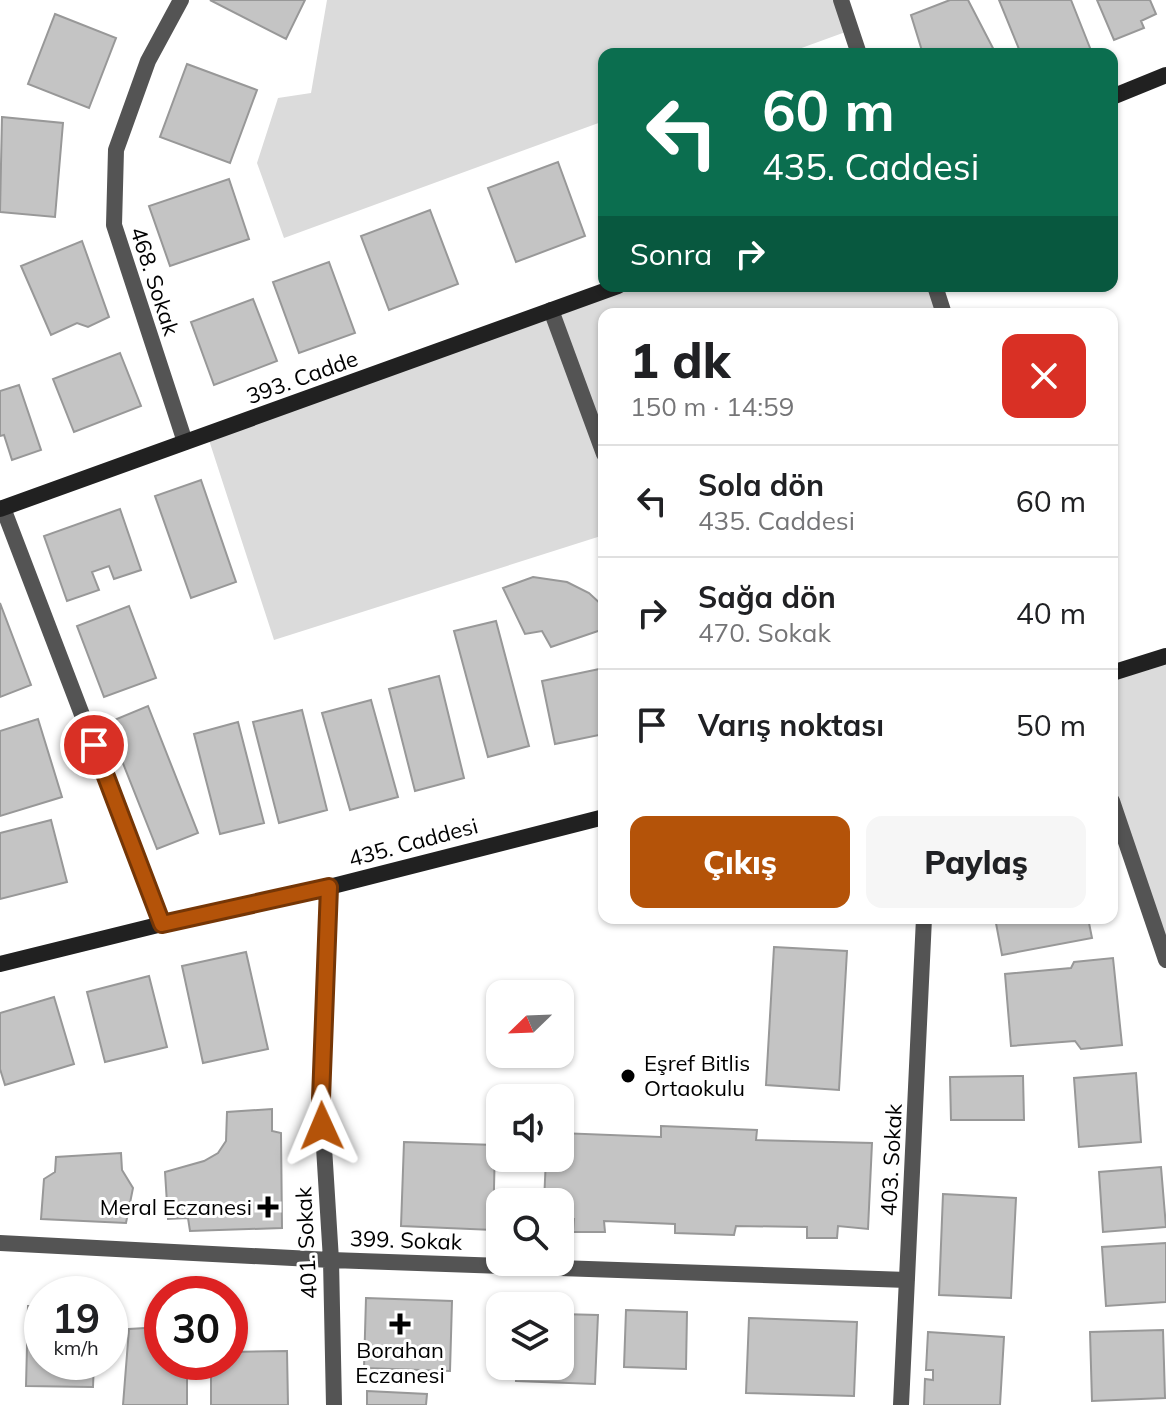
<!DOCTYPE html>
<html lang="tr">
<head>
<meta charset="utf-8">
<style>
  :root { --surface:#fff; --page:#f6f6f6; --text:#202124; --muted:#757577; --line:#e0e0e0; --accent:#b45309 }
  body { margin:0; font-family:Mulish,sans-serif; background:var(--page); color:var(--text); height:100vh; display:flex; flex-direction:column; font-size:30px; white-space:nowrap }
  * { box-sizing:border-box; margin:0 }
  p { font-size:26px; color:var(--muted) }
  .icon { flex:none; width:44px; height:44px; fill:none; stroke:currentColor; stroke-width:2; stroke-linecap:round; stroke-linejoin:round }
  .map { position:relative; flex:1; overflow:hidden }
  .side { position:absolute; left:598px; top:308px; width:520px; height:616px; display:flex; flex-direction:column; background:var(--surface); border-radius:16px; box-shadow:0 2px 6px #0004 }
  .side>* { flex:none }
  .hud { position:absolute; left:598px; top:48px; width:520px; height:244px; border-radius:16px; box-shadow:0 2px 6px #0004; background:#0b6e4f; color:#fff; overflow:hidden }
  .needle { width:52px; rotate:247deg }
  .fabs { position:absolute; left:486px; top:980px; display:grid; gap:16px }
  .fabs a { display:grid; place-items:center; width:88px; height:88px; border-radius:16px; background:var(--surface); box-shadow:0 2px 6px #0004; font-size:40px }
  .speed { position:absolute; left:24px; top:1276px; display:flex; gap:16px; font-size:40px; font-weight:700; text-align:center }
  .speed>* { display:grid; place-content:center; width:104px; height:104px; border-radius:50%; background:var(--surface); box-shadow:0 2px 6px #0004; line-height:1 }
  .speed small { font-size:20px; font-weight:400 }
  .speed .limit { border:12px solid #d22; background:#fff; color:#111 }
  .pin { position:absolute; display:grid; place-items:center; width:68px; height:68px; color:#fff; margin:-34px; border:4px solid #fff; border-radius:50%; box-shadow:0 2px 8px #0007 }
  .me { position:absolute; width:88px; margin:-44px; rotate:359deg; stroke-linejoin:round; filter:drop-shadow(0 0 6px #0008) }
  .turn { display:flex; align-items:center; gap:28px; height:168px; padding:0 32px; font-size:36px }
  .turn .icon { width:104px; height:104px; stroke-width:2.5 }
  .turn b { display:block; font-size:56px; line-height:68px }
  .then { display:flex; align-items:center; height:76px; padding:0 32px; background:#0003; gap:16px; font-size:30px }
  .round { display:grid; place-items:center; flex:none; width:84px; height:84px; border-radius:16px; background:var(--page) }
  .overview { display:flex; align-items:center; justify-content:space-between; height:136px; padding:0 32px }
  h1 { font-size:48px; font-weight:800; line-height:60px }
  .primary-button { display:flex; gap:16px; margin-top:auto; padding:16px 32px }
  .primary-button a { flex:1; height:92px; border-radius:16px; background:var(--accent); color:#fff; font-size:32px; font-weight:800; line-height:92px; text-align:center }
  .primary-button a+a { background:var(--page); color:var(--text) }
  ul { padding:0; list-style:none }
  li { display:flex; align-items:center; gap:24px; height:112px; padding:0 32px; border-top:2px solid var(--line) }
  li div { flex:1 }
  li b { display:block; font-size:30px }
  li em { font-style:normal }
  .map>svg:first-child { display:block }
  .green { fill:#dbdbdb }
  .building { fill:#c4c4c4; stroke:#989898; stroke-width:2 }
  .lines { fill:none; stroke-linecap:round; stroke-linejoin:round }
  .street { stroke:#545454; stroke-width:16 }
  .secondary { stroke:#212121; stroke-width:16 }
  .route-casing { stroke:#753606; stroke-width:20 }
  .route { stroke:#b45309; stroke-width:14 }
  .poi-dot { fill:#000; stroke:#fff; stroke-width:3 }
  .labels { text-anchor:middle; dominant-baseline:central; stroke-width:6; stroke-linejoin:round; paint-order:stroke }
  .street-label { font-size:22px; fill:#000; stroke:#fff }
  .poi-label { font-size:22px; fill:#000; stroke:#fff; text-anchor:start }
</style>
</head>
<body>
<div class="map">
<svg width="1166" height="1405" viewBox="0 0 1166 1405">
  <rect width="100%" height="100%" fill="#fff"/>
  <!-- green -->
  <path class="green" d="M327 0H841L851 30 785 54H604V121L284 238 257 163 278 98 311 93Z
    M618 286H935L944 314H604V535L274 640 207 434Z
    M1166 656V960L1112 801V673Z"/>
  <!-- building -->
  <path class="building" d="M210 0H305L286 39Z
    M950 0H968L996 54H923L911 15Z
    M999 0H1071L1092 53 1021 54Z
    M1097 0H1150L1156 14 1141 21 1144 28 1114 40Z
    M55 14 116 38 89 108 28 84Z
    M187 64 257 90 230 163 160 137Z
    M2 117 63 123 55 217 0 212Z
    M558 162 585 236 516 262 488 188Z
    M229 179 249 239 170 266 149 206Z
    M430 210 458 284 389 310 361 236Z
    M82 241 109 317 88 327 77 323 51 335 21 266Z
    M329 262 355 333 299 353 273 282Z
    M253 299 277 361 214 385 191 322Z
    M120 353 141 406 74 432 53 379Z
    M19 385 41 450 12 460 4 435 0 436V391Z
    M201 480 236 582 191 598 155 496Z
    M120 509 141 570 114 579 109 566 92 572 99 590 67 601 44 536Z
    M533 577 567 582 589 593 604 607V629L551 647 542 631 525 634 503 588Z
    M0 603 31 685 0 697Z
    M129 606 156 678 104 697 77 626Z
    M496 621 529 746 488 757 454 631Z
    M604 668V734L555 744 542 681Z
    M439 676 464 778 415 791 389 689Z
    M371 700 398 797 350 810 322 713Z
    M148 706 198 833 157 849 107 723Z
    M302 710 327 810 279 823 253 722Z
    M38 719 62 797 0 816V731Z
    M238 722 264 823 220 834 194 734Z
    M51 820 67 882 0 899V833Z
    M995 918H1088L1092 938 1002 955Z
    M774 947 847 951 839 1090 766 1085Z
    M246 952 268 1049 203 1063 182 966Z
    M1113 958 1122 1045 1081 1049 1075 1041 1011 1046 1005 974 1071 968 1074 962Z
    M149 976 167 1047 105 1062 87 992Z
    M54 997 74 1064 5 1085 0 1069V1013Z
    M1136 1073 1141 1142 1079 1147 1074 1078Z
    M1023 1076 1024 1120H951L950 1077Z
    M272 1109V1131L281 1133 282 1228 190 1231 188 1218 168 1219 165 1172 204 1161 218 1153 226 1141 227 1112Z
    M661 1126 757 1130 756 1140 872 1143 868 1229 838 1226 837 1238H807V1227L736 1226 734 1235 675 1233V1224L604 1221 605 1232H573L574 1219H560V1202H544L546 1158H560V1133L661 1137Z
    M404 1142 495 1145 493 1230 401 1226Z
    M121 1153 122 1170 133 1188 126 1223 41 1219 44 1179 55 1172 56 1157Z
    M1161 1167 1166 1227 1103 1232 1099 1172Z
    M943 1194 1016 1198 1011 1298 939 1295Z
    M1166 1243V1302L1106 1306 1102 1247Z
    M366 1298 452 1301 450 1371 364 1368Z
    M28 1306H42V1362H94L93 1387 26 1386Z
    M626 1310 687 1312 686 1369 624 1367Z
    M560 1314 598 1315 595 1384 516 1381 517 1366H560Z
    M749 1318 857 1322 854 1396 746 1393Z
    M162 1327V1362H187V1405H123L129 1329Z
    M1163 1330 1165 1398 1092 1401 1090 1332Z
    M928 1332 1004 1337 1000 1405H924L925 1379 933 1380V1370H926Z
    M287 1351 288 1405H211V1362H230V1352Z
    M367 1391 427 1394 426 1405H367Z"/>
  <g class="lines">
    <!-- street -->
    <path class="street" d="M181 0 148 61 116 150 114 225 185 442
      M841 0 859 54
      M935 286 944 314
      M551 310 604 454
      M3 508 162 924
      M1112 801 1166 960
      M329 887 321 1099 331 1260 334 1405
      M0 1243 331 1260 907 1280
      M901 1405 924 918"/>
    <!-- secondary -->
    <path class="secondary" d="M1112 97 1166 75
      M0 509 618 286
      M1112 673 1166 656
      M0 964 162 924 329 887 604 817"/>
  </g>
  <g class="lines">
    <defs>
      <path id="route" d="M94 745 162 924 329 887 321 1099 322 1126"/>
    </defs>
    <!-- route casing -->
    <use href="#route" class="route-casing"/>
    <!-- route -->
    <use href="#route" class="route"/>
  </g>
  <!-- markers -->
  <g class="poi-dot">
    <circle cx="628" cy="1076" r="8"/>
    <path d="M264 1195h8v8h8v8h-8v8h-8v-8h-8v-8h8z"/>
    <path d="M396 1312h8v8h8v8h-8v8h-8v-8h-8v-8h8z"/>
  </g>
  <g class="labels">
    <!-- street labels -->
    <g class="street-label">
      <text transform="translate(155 281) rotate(72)">468. Sokak</text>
      <text transform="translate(302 377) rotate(-20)">393. Cadde</text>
      <text transform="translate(413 842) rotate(-15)">435. Caddesi</text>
      <text transform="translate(891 1160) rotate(-87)">403. Sokak</text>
      <text transform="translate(406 1240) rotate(2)">399. Sokak</text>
      <text transform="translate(306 1243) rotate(-93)">401. Sokak</text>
    </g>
    <!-- poi labels -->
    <g class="poi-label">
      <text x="644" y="1063">Eşref Bitlis<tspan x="644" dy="25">Ortaokulu</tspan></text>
      <text x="252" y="1207" text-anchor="end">Meral Eczanesi</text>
      <text x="400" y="1350" text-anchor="middle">Borahan<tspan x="400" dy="25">Eczanesi</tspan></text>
    </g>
  </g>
</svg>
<div class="fabs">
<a><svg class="needle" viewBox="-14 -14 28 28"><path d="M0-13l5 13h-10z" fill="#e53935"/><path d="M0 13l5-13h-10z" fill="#757577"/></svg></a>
<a><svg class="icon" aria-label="sound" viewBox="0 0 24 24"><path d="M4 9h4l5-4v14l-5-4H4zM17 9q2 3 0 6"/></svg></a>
<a><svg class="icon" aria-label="search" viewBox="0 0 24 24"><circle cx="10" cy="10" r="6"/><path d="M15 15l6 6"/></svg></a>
<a><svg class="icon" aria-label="layers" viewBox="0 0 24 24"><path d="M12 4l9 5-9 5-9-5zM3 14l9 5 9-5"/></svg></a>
</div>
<div class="speed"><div>19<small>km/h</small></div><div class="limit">30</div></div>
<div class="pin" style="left:94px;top:745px;background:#d93025"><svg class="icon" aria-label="arrive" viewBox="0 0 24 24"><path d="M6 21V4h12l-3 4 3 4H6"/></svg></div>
<svg class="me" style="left:322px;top:1126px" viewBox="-20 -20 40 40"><path d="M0-17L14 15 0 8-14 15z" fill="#b45309" stroke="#fff" stroke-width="4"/></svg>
<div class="hud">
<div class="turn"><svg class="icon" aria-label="left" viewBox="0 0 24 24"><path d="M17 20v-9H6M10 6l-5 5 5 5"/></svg><div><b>60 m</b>435. Caddesi</div></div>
<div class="then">Sonra<svg class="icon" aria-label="right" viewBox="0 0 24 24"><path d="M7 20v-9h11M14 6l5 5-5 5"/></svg></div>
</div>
<section class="side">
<div class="overview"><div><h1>1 dk</h1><p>150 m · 14:59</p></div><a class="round" style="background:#d93025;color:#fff"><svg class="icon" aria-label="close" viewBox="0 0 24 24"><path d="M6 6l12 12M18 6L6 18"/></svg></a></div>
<ul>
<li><svg class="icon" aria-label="left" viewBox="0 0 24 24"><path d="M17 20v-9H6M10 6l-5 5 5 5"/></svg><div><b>Sola dön</b><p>435. Caddesi</p></div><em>60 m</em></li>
<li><svg class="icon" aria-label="right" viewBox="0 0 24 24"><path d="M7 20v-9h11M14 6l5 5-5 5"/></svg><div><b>Sağa dön</b><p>470. Sokak</p></div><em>40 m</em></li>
<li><svg class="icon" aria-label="arrive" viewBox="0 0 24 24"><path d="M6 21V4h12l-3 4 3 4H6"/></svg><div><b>Varış noktası</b></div><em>50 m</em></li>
</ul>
<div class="primary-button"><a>Çıkış</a><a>Paylaş</a></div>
</section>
</div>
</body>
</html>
